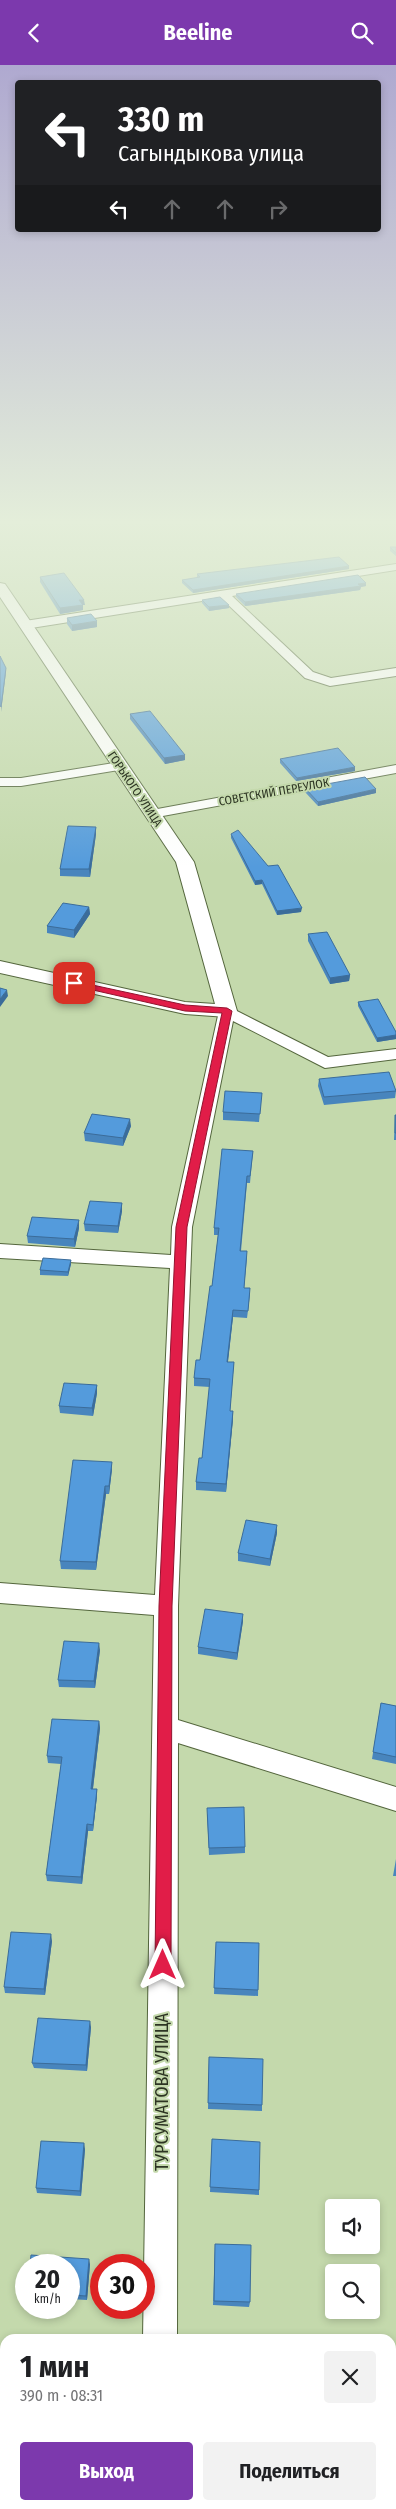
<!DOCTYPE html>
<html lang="ru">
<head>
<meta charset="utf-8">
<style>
  :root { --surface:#fff; --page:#f2f2f2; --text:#202124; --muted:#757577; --accent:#7c39ad }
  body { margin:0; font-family:"Fira Sans Condensed",sans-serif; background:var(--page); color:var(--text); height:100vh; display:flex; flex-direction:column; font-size:19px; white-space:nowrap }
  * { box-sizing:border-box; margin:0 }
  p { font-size:16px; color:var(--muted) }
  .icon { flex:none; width:28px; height:28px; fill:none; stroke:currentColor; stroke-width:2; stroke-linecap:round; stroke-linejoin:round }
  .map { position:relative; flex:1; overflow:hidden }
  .side { position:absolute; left:0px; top:2269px; width:396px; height:176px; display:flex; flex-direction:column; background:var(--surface); border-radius:15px 15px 0 0; box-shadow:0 2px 8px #0003 }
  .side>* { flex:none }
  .top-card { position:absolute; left:15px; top:15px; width:366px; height:152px; border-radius:5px; box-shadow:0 2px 8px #0003; background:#202124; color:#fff; overflow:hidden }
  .buttons { position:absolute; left:325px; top:2134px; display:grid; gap:10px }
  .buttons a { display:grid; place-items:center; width:55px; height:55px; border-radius:5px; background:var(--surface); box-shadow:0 2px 8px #0003; font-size:25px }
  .speed { position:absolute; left:15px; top:2189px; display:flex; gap:10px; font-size:25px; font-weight:700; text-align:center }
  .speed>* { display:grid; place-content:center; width:65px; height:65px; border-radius:50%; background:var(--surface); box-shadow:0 2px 8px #0003; line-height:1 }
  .speed small { font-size:12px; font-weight:400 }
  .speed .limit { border:8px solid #d22; background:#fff; color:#111 }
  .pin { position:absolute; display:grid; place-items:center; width:42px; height:42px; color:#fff; margin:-21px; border-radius:10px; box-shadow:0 2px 8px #0006 }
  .me { position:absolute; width:55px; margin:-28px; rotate:0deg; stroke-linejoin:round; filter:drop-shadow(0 0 4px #0008) }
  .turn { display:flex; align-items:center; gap:18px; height:105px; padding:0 20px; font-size:22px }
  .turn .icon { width:65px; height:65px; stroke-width:2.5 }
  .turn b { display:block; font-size:35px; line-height:42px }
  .lanes { display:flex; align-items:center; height:48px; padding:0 20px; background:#0003; justify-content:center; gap:25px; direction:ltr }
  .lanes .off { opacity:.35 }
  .round { display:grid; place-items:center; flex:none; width:52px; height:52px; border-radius:5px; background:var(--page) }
  .overview { display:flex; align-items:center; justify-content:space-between; height:85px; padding:0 20px }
  h1 { font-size:30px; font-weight:700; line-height:38px }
  .primary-button { display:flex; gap:10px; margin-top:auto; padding:10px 20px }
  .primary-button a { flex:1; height:58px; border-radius:5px; background:var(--accent); color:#fff; font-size:20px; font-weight:700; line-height:58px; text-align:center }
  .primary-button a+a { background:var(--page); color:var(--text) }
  header { display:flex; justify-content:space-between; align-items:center; height:65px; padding:0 20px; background:var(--accent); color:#fff; font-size:22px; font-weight:700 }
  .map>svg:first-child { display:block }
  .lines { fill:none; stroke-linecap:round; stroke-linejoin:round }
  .minor-casing { stroke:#54663d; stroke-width:2 }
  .tertiary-casing { stroke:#54663d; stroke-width:2 }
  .minor { fill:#fff; fill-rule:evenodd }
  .tertiary { fill:#fff; fill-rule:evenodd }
  .wall { fill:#4885bd }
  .shaded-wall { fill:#3b6c9a }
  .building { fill:#549bdc; stroke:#3b6c9a }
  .route { fill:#e11d48; stroke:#92132f }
  .labels { text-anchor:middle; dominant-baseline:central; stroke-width:4; stroke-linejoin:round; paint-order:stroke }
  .far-street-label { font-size:12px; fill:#2d3523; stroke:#c4d9ac }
  .near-street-label { font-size:18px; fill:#2d3523; stroke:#c4d9ac }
</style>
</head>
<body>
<header><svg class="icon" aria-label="back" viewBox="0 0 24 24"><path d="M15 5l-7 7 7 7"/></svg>Beeline<svg class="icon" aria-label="search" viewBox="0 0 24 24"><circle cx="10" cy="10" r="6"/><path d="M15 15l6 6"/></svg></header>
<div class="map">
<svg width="396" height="2444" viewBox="0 0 396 2444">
  <rect width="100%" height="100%" fill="#c4d9ac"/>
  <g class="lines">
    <defs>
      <path id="minor" d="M396 499V505L232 531 313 607 331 613 396 603V611L330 621 305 613 221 533 25 564 19 560 25 556Z
        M120 697 127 701 125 704 21 721H0V713H21Z
        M396 700V708L152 753 145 749 152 745Z
        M227 941 328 992 396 984V994L325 1003 233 956 192 1162 178 1541V1655L396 1722V1746L178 1678 177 2274H143L154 1550 0 1538V1518L155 1530 170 1203 0 1193V1179L171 1190 172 1162 219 946 221 942Z
        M141 2440H177V2444H141Z"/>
      <path id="tertiary" d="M0 518 5 519 194 797 237 946 234 950 227 952 185 949 0 908V896L185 937 215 939 176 797 0 532Z"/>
    </defs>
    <!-- minor casing -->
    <use href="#minor" class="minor-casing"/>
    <!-- tertiary casing -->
    <use href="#tertiary" class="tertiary-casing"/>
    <!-- minor -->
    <use href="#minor" class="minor"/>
    <!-- tertiary -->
    <use href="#tertiary" class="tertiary"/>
  </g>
  <!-- wall -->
  <path class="wall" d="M390 482H396V491L390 486Z
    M349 504 193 528 182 518V515L197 513V509Z
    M40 512 85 540H83V545L60 549 40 517Z
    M366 521 361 522 360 525 245 541 236 532V529Z
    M202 535 229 543 209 546 202 538Z
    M67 553 97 562 72 566 67 559Z
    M130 649 185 690V695L165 699 130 654Z
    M280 694 355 706 296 716 280 698Z
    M305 723 376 728 318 741 305 727Z
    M96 762V769L90 812 60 811V804Z
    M231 769 301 847 277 850 262 819 255 820 231 773Z
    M89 842 90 849 74 873 47 868V861Z
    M308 869 350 910 349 916 330 919 308 876Z
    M358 937 396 967V974L377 977 358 941Z
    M319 1014 396 1026 395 1033 324 1040 318 1021Z
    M261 1036 259 1057 223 1055V1047Z
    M395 1050H396V1075H394Z
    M131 1061 123 1081 85 1076 84 1068Z
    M253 1086 250 1118H247L241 1186 247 1193 244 1223 250 1230 247 1253 233 1252 228 1297H234L230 1346H233V1354L226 1427 196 1425V1417L202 1393 210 1322 194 1321V1313L200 1295 212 1221 218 1170H214V1163Z
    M122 1138V1146L118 1168 85 1166 84 1159Z
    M79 1163 75 1182 28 1178 27 1171Z
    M71 1195V1199L68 1211 40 1210V1205Z
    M97 1320V1328L93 1351 60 1348 59 1341Z
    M112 1404 109 1429H106L96 1505 61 1504 60 1496Z
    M277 1468 270 1501 238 1496V1488Z
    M243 1556 237 1595 198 1589V1582Z
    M100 1585 95 1623 59 1622 58 1615Z
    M381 1638 396 1641V1699L372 1694Z
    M99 1656 100 1663 93 1724H97V1731L93 1766H88L82 1819 47 1816 46 1810 61 1699 48 1698 47 1691Z
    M207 1749 245 1782V1788L209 1790Z
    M396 1794V1811H393Z
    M52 1876 45 1930 5 1928 4 1922Z
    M216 1877 259 1878 258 1931 214 1929Z
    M91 1962 87 2006 34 2003 32 1998Z
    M209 1992 262 2040V2046L208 2044Z
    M212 2074 259 2125V2130L210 2127Z
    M85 2084 81 2131 37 2128 36 2123Z
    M215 2179 250 2237 249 2242 213 2240Z
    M90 2199 87 2235 69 2234V2200Z"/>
  <!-- shaded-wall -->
  <path class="shaded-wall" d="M349 501V504L193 528V525Z
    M366 518V521L361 522 360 525 245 541V537Z
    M79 535H84L85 540H83V545L60 549V543Z
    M229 540V543L209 546V542Z
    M97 556V562L72 566V560Z
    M6 603V607L1 647V642Z
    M185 690V695L165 699 164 693Z
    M355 702V706L296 716 297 713Z
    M376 724V728L318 741V737Z
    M96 762V769L90 812 89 804Z
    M262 815V819L255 820V816Z
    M89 842 90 849 74 873V865Z
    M302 843 301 847 277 850V846Z
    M350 910 349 916 330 919V913Z
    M7 925 8 931 0 942V934Z
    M396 970V974L377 977V973Z
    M130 1054 131 1061 123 1081V1073Z
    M122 1138V1146L118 1168V1161Z
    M79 1155V1163L75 1182 74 1174Z
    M71 1195V1199L68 1211V1207Z
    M233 1245V1252L227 1304V1297Z
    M97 1320V1328L93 1351 92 1343Z
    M233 1346V1354L226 1427V1419Z
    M112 1397V1404L109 1429V1421Z
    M105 1421 106 1429 96 1505V1497Z
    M277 1460V1468L270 1501V1494Z
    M243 1549V1556L237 1595V1588Z
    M99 1578 100 1585 95 1623 94 1616Z
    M99 1656 100 1663 92 1731 91 1724Z
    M97 1724V1731L93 1766V1760Z
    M87 1759 88 1766 82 1819 81 1812Z
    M51 1869 52 1876 45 1930 44 1924Z
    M90 1956 91 1962 87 2006 86 2000Z
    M84 2078 85 2084 81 2131 80 2126Z
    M89 2194 90 2199 87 2235 86 2231Z"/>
  <!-- building -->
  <path class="building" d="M390 482H396V488Z
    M339 492 349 501 193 525 182 515 200 512 197 509Z
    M64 508 84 535H79L83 540 60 543 40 512Z
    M358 510 366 518 358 519 361 521 245 537 236 529Z
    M220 532 229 540 209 542 202 535Z
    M91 549 97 556 72 560 67 553Z
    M0 591 6 603 1 642 0 640Z
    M150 646 185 690 164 693 130 649Z
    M338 683 355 702 297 713 280 694Z
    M365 712 376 724 318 737 305 723Z
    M68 761 96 762 89 804H60Z
    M238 765 268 801 278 800 302 843 277 846 262 815 255 816 231 769Z
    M63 838 89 842 74 865 47 861Z
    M327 867 350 910 330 913 308 869Z
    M0 923 7 925 0 934Z
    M378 934 396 967V970L377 973 358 937Z
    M389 1007 396 1026 324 1032 319 1014Z
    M225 1026 262 1028 260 1049 223 1047Z
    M92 1049 130 1054 123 1073 84 1068Z
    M395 1050H396V1068H395Z
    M222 1084 253 1086 250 1111H247L240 1186H247L244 1223H250L248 1246 233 1245 227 1297H234L230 1346H233L226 1419 196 1417 199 1393H202L210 1314 194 1313 196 1295H200L210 1221H212L219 1163H214Z
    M90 1136 122 1138 118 1161 84 1159Z
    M32 1152 79 1155 74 1174 27 1171Z
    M43 1193 71 1195 68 1207 40 1205Z
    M64 1318 97 1320 92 1343 59 1341Z
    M73 1395 112 1397 109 1421H105L96 1497 60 1496Z
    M246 1455 277 1460 270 1494 238 1488Z
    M205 1544 243 1549 237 1588 198 1582Z
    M64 1576 99 1578 94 1616 58 1615Z
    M381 1638 396 1641V1692L373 1687Z
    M52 1654 99 1656 91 1724H97L93 1760 87 1759 81 1812 46 1810 62 1692 47 1691Z
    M244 1742 245 1782 209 1783 207 1743Z
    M11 1867 51 1869 44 1924 4 1922Z
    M216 1877 259 1878 258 1925 214 1923Z
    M38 1953 90 1956 86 2000 32 1998Z
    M209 1992 263 1994 262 2040 208 2038Z
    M212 2074 260 2077 259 2125 210 2122Z
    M41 2076 84 2078 80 2126 36 2123Z
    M215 2179 251 2180 250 2237 214 2236Z
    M31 2190 89 2194 86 2231 69 2230V2200H30Z
    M21 2440H80L79 2444H21Z
    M241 2440H299V2444H241Z"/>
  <!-- sky -->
  <linearGradient id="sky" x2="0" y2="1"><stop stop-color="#afa9d0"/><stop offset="0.57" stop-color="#e4eeda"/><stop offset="1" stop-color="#e4eeda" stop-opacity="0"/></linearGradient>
  <rect width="396" height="802" fill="url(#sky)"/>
  <!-- route -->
  <path class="route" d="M74 916 185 940 227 943 232 946 187 1162 172 1541 171 1900 169 1905 163 1908 157 1905 155 1900 159 1541 176 1162 222 948 185 946 71 920V917Z"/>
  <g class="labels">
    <!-- far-street labels -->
    <g class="far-street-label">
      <text transform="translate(135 724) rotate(56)">ГОРЬКОГО УЛИЦА</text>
      <text transform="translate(274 727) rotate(-10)">СОВЕТСКИЙ ПЕРЕУЛОК</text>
    </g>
    <!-- near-street labels -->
    <g class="near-street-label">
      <text transform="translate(162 2027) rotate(-90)">ТУРСУМАТОВА УЛИЦА</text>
    </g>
  </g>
</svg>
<div class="buttons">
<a><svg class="icon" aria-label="sound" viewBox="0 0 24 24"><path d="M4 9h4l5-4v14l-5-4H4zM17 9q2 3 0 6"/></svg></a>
<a><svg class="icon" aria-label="search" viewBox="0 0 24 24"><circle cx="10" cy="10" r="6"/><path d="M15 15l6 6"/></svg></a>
</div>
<div class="speed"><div>20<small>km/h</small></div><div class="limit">30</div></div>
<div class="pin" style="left:74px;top:918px;background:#d93025"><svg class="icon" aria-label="arrive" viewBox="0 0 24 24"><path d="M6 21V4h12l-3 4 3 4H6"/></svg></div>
<svg class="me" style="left:163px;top:1900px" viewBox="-20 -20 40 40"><path d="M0-17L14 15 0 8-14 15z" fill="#e11d48" stroke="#fff" stroke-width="4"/></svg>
<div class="top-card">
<div class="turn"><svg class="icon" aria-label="left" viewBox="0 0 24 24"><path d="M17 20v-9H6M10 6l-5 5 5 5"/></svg><div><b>330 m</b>Сагындыкова улица</div></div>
<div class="lanes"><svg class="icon" aria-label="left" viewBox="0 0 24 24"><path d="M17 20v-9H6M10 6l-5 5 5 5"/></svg><svg class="icon off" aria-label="ahead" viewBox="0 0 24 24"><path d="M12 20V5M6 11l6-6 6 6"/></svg><svg class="icon off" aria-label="ahead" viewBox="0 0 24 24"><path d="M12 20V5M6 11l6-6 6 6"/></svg><svg class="icon off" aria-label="right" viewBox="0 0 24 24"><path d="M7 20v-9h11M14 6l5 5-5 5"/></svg></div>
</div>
<section class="side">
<div class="overview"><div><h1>1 мин</h1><p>390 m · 08:31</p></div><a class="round"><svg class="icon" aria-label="close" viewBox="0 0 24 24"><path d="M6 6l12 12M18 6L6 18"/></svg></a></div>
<div class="primary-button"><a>Выход</a><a>Поделиться</a></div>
</section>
</div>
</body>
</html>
